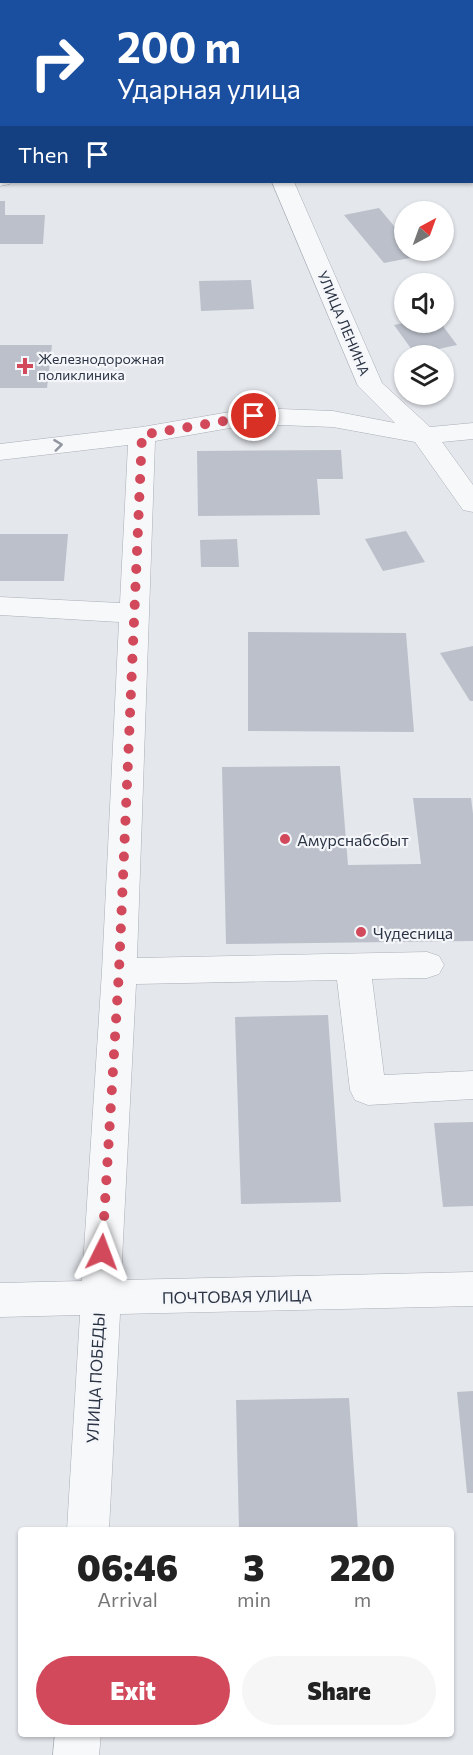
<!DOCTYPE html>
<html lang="en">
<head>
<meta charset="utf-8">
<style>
  :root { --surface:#fff; --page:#f6f6f6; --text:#222; --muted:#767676; --accent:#d1495b }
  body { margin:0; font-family:Commissioner,sans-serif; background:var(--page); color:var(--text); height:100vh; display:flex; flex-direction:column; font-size:22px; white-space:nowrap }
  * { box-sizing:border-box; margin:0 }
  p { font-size:20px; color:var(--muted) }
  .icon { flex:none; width:33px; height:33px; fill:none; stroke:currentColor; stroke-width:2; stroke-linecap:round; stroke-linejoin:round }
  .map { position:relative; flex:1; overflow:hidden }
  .details { position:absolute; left:18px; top:1527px; width:436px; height:210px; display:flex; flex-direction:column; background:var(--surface); border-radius:6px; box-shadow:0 2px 4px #0004 }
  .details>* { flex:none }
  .hud { position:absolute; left:0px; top:0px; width:474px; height:183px; box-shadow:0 2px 4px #0004; background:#1a4fa0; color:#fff; overflow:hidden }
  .needle { width:39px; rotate:41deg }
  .buttons { position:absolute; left:394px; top:201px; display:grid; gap:12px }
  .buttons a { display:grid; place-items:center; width:60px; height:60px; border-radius:50%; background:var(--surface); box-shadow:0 2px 4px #0004; font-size:30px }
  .pin { position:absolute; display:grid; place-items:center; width:51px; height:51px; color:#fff; margin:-26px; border:3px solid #fff; border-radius:50%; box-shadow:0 2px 6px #0007 }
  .me { position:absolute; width:66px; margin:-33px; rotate:3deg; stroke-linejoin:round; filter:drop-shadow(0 0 4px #0008) }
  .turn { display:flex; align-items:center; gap:21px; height:126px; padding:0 18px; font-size:27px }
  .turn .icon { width:78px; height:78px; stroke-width:2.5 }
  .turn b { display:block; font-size:42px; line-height:51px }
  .then { display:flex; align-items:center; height:57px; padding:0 18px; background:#0003; gap:12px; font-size:22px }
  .eta { display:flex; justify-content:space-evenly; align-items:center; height:102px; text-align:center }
  .eta b { font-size:36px; font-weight:800; line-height:42px }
  .cta { display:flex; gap:12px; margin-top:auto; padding:12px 18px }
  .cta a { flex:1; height:69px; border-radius:36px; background:var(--accent); color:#fff; font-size:24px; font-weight:800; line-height:69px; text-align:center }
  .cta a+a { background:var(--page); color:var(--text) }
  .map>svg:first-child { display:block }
  .building { fill:#bbc0ca }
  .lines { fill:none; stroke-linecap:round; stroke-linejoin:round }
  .minor-casing { stroke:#a9aeb7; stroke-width:1 }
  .minor { fill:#f7f8fa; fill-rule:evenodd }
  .oneway { stroke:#9196a0 }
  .route { stroke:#d1495b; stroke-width:10; stroke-dasharray:0 18 }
  .poi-dot { fill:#d1495b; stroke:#f4f6f9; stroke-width:2 }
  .labels { text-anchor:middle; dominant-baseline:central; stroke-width:4.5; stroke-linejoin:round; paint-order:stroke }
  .far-street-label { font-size:14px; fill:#2b3445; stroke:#f4f6f9 }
  .far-poi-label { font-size:14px; fill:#2b3445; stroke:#f4f6f9; text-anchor:start }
  .poi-label { font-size:16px; fill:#2b3445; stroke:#f4f6f9; text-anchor:start }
  .street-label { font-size:16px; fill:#2b3445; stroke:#f4f6f9 }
</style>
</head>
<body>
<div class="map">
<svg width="473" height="1755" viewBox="0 0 473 1755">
  <rect width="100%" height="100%" fill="#e4e7ec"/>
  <!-- building -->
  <path class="building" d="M0 201H5V215H45L43 244H0Z
    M379 208 405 239V250H415L420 256 384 263 344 215Z
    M251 280 254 309 201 311 199 281Z
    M408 322H440L457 345 415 354 394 325Z
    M0 345H52L47 388H0Z
    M341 450 343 479H317L320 515 198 516 197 451Z
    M406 531 425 562 383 571 365 539Z
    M0 534H68L64 581H0Z
    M237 539 239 567H201L200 540Z
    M248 632 406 633 414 732 248 731Z
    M473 646V701H470L440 653Z
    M340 766 348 865 421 864 413 798H471L473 814V941L226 944 222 767Z
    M328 1015 341 1202 241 1204 235 1017Z
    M473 1122V1206L443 1207 434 1123Z
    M473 1391V1493H467L457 1392Z
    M349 1398 358 1530H239L236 1400Z"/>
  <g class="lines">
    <defs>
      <path id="minor" d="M248 0H268V2H248Z
        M314 0H335L336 2H315Z
        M0 172 2 182H12L10 184 0 186Z
        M272 182H294L382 383 430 427 473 423V439L442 442 473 485V512L463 510 415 442 333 427 253 424 155 441 137 958 427 952 439 956 444 965 439 974 427 978 372 979 384 1075 473 1071V1099L368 1105 355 1100 350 1090 337 980 136 984 121 1280 473 1272V1306L120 1314 109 1530H67L80 1315 0 1317V1283L82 1281 102 971 119 622 0 615V597L120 603 128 445 0 460V444L142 427 253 408 333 411 395 423 358 386Z
        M55 1734H101L99 1755H53Z"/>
    </defs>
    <!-- minor casing -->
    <use href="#minor" class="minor-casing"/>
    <!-- minor -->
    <use href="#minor" class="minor"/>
  </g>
  <!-- one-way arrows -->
  <defs><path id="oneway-chevron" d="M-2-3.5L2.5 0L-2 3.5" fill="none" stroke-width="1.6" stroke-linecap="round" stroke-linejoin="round" transform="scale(1.5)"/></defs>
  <use class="oneway" href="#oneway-chevron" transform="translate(58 445) rotate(-7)"/>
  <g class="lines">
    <!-- route -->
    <path class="route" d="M102 1252 119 971 142 435 254 416"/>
  </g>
  <!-- markers -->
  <g class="poi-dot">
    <path d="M22 357h6v6h6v6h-6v6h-6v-6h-6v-6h6z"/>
    <circle cx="285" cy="839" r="6"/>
    <circle cx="361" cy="932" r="6"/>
  </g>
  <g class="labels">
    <!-- far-street labels -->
    <g class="far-street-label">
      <text transform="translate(344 323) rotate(67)">УЛИЦА ЛЕНИНА</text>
    </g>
    <!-- far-poi labels -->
    <g class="far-poi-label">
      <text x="38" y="358">Железнодорожная<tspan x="38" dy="16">поликлиника</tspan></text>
    </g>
    <!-- poi labels -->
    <g class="poi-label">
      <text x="297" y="839">Амурснабсбыт</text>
      <text x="373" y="932">Чудесница</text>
    </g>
    <!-- street labels -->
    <g class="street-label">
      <text transform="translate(237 1296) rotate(-1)">ПОЧТОВАЯ УЛИЦА</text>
      <text transform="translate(95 1378) rotate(-87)">УЛИЦА ПОБЕДЫ</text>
    </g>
  </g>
</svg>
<div class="buttons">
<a><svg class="needle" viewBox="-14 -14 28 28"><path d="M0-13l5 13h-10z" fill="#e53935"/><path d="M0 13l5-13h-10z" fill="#767676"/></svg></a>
<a><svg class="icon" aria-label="sound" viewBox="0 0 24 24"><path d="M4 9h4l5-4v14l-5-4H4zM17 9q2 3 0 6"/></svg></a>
<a><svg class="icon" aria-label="layers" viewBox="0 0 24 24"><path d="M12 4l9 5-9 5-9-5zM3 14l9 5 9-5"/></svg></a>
</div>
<div class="pin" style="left:254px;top:416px;background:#d93025"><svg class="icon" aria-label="arrive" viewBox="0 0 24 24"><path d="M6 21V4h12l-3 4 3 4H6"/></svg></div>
<svg class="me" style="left:102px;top:1252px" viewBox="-20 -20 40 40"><path d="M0-17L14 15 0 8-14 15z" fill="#d1495b" stroke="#fff" stroke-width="4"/></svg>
<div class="hud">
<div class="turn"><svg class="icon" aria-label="right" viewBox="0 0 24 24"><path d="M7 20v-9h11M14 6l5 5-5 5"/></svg><div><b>200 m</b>Ударная улица</div></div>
<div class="then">Then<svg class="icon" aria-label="arrive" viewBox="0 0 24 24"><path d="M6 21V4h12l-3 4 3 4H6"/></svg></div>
</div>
<section class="details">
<div class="eta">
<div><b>06:46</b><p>Arrival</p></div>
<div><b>3</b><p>min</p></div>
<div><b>220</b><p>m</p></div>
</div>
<div class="cta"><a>Exit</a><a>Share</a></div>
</section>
</div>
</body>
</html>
